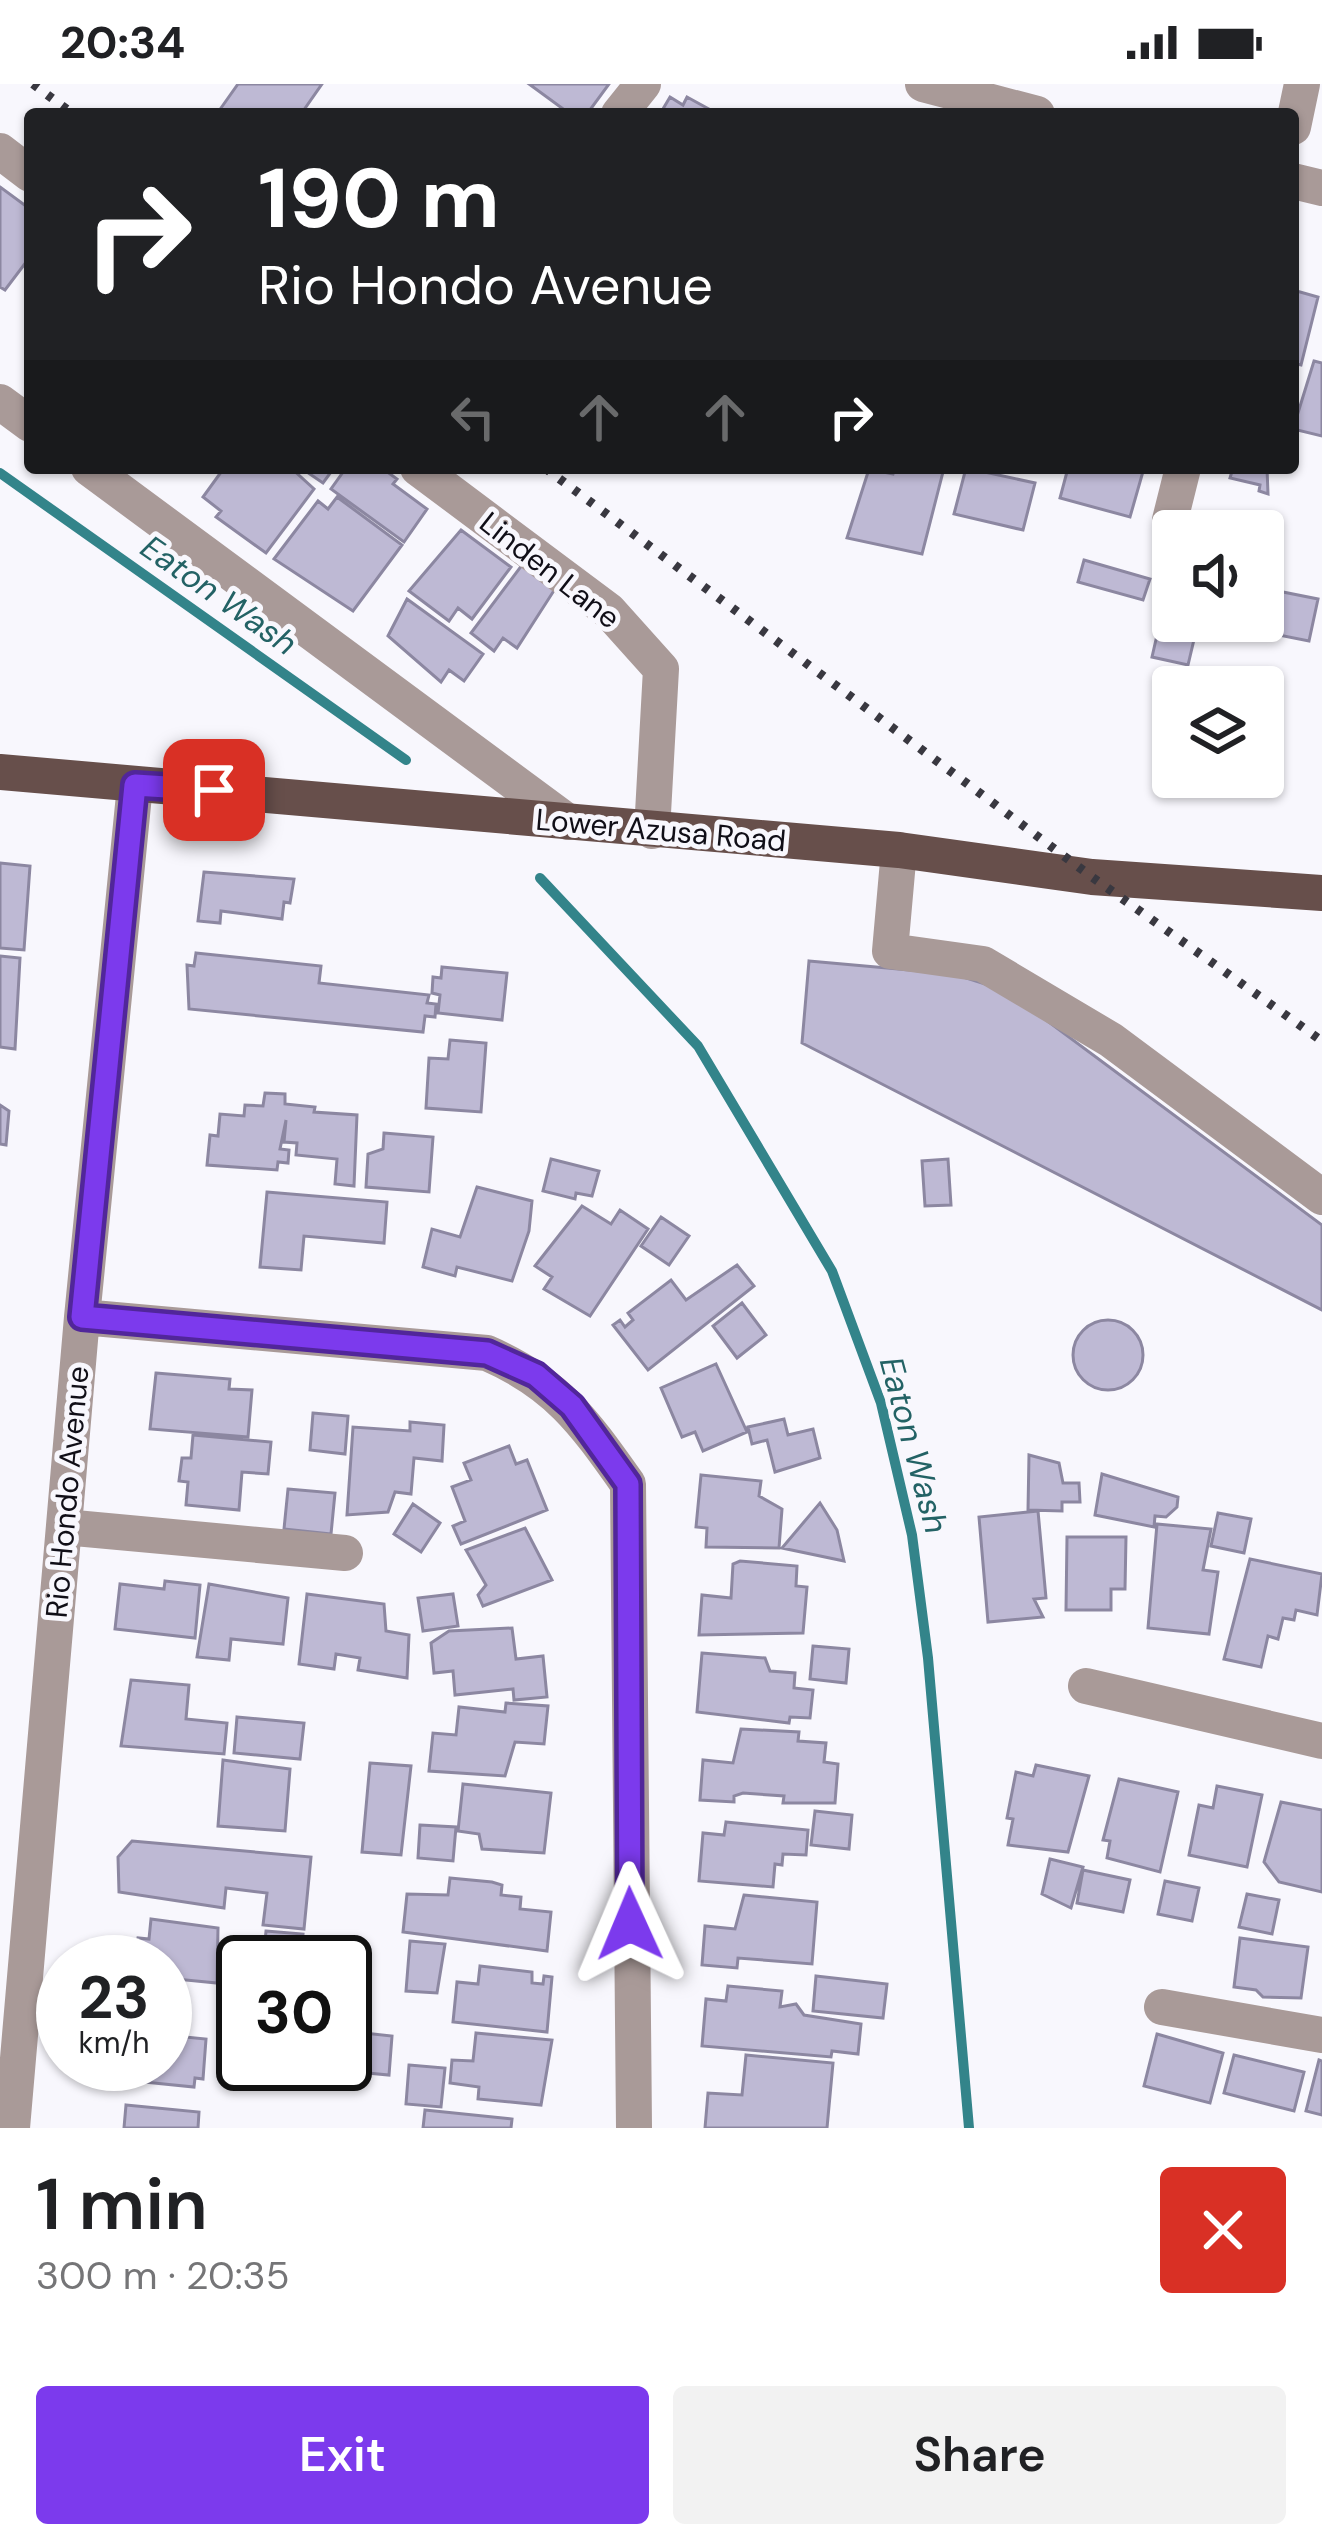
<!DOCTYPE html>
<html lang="en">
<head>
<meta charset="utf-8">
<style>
  :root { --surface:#fff; --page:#f2f2f2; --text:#202124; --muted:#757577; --accent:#7c3aed }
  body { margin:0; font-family:"DM Sans",sans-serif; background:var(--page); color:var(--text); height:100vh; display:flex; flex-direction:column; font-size:45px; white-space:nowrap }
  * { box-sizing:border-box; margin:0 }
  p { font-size:39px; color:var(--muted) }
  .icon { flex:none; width:66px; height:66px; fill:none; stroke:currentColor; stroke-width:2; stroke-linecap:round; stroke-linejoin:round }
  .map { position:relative; height:2044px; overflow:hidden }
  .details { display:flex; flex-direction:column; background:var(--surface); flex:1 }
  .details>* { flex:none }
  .top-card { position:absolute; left:24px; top:24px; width:1275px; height:366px; border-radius:12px; box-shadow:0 3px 9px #0004; background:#202124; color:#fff; overflow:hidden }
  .buttons { position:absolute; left:1152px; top:426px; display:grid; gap:24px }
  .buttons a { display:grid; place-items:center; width:132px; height:132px; border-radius:12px; background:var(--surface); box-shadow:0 3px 9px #0004; font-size:60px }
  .speed { position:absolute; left:36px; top:1851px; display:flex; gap:24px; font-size:60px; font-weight:700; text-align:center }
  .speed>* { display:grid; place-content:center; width:156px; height:156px; border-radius:50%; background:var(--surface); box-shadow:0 3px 9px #0004; line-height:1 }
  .speed small { font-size:30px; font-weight:400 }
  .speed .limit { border:6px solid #111; border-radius:18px; background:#fff; color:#111 }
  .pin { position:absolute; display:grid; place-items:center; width:102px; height:102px; color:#fff; margin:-51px; border-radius:24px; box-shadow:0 6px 18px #0006 }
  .me { position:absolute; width:132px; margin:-66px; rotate:359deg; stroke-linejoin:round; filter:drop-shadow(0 0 9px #0008) }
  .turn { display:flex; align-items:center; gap:42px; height:252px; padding:0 36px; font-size:54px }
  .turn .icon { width:156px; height:156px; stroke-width:2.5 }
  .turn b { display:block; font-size:84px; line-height:102px }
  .lanes { display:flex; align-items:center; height:114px; padding:0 36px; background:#0003; justify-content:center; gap:60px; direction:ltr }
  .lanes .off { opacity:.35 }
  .round { display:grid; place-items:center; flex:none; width:126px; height:126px; border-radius:12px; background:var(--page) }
  .headline { display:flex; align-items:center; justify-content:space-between; height:204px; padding:0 36px }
  h1 { font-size:72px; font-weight:600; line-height:90px }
  .cta { display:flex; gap:24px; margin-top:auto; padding:24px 36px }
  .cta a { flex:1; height:138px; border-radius:12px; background:var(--accent); color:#fff; font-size:48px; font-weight:600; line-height:138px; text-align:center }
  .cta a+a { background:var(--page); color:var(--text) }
  .status { display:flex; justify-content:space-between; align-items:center; height:84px; padding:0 60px; background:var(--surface); direction:ltr }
  .status svg { height:33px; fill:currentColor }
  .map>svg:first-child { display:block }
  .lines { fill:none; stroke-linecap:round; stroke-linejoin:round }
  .stream { stroke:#33848a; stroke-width:10 }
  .building { fill:#beb9d4; stroke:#8c87a1; stroke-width:3 }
  .minor { stroke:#a99a98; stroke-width:36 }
  .major { stroke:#674f4b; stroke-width:36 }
  .rail { stroke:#393840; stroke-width:9; stroke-dasharray:6 12; stroke-linecap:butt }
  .route-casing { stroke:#51269a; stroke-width:30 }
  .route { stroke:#7c3aed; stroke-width:21 }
  .labels { text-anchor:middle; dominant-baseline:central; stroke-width:10; stroke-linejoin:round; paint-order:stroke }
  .street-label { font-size:30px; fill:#100e17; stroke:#f8f7fd }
  .water-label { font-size:33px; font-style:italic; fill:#236265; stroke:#f8f7fd }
</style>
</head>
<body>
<div class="status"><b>20:34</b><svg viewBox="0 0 49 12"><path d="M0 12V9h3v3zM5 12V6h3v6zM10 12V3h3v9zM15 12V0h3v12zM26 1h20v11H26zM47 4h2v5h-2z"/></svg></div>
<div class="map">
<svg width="1322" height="2044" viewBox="0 0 1322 2044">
  <rect width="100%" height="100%" fill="#f8f7fd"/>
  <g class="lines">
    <!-- stream -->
    <path class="stream" d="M0 389 406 676
      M540 794 698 962 832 1187 881 1319 912 1451 928 1574 969 2044"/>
  </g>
  <!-- building -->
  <path class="building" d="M238 0H322L301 30H230L221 24Z
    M529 0H609L587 30H570Z
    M670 13 683 21 687 13 718 30H660Z
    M0 103 30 125V173L5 206 0 203Z
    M1293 206 1318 213 1301 281 1293 279Z
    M1314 277 1322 279V352L1293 345Z
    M224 384H291L314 405 266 469 216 433 221 427 203 413Z
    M301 384H334L323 399Z
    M346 384H382L397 395 393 400 427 425 404 458 331 405Z
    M895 384H944L922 470 847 454 869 385 893 390Z
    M966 384 1035 399 1023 446 954 430Z
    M1068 384H1144L1130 433 1060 414Z
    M1233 384H1267L1268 410 1259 407 1260 401 1230 394Z
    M337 413 402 461 353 527 274 475 318 417 328 425Z
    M461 446 511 483 472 535 458 524 449 537 409 507Z
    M1084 476 1150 495 1143 516 1078 498Z
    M522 481 555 505 517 564 503 554 494 567 471 549Z
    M1263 487 1276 489 1273 506 1318 515 1309 557 1254 546 1255 539 1243 537H1263Z
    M407 515 483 570 464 597 449 586 441 598 388 552Z
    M1160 538 1196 547 1188 581 1152 573Z
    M0 779 30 782 24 866 0 864Z
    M204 788 294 795 290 819 284 818 282 835 221 827 220 839 198 837Z
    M196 869 321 882 319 899 429 911 427 919 436 920 435 933 425 932 423 948 189 925 187 881 194 882Z
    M0 872 20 874 15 965 0 963Z
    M809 877 954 890 1007 907 1322 1141V1226L802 959Z
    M442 883 507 889 502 936 438 929 440 911 432 909 433 893 441 894Z
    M450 956 486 959 481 1028 426 1024 429 974 448 975Z
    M265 1009 285 1010V1020L315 1023 314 1028 357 1031 354 1102 335 1100 337 1075 296 1071 297 1059 284 1058 286 1036 280 1065 289 1066 288 1079 278 1078 277 1086 207 1081 210 1051 218 1052 220 1030 244 1032 245 1021 263 1022Z
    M0 1021 9 1027 6 1061 0 1060Z
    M384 1049 433 1053 429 1108 366 1103 368 1070 383 1065Z
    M551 1075 599 1087 592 1112 576 1109 575 1115 543 1107Z
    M948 1075 951 1121 925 1122 922 1077Z
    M477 1103 532 1117 529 1147 512 1197 457 1183 455 1192 423 1183 432 1145 460 1153Z
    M267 1108 387 1118 384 1159 304 1152 301 1186 260 1183Z
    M582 1122 611 1140 620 1126 648 1145 590 1232 544 1205 552 1193 535 1182Z
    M661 1133 689 1152 669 1181 641 1162Z
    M737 1181 754 1202 648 1286 613 1241 620 1236 625 1243 633 1236 628 1229 671 1196 686 1216Z
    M742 1219 766 1251 737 1274 713 1242Z
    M1073 1271a35 35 0 1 1 70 0a35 35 0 1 1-70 0Z
    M716 1280 747 1348 703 1367 695 1348 682 1353 661 1304Z
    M156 1289 230 1295 229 1305 252 1306 248 1353 150 1345Z
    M313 1329 348 1332 345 1370 310 1366Z
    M784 1335 788 1351 813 1345 820 1374 775 1388 767 1356 752 1360 748 1343Z
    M410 1338 444 1341 442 1377 414 1374 411 1410 395 1408 388 1428 347 1431 353 1343 410 1347Z
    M193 1351 271 1358 268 1390 242 1388 239 1426 186 1421 188 1398 179 1397 182 1374H191Z
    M509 1362 516 1380 527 1376 547 1426 461 1460 453 1442 465 1437 452 1403 471 1396 464 1379Z
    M1029 1371 1059 1379 1063 1399H1079L1080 1418H1062V1427L1028 1426Z
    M1102 1390 1178 1413 1177 1423 1166 1433 1155 1432 1154 1443 1095 1431Z
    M701 1391 761 1397 759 1412 782 1425 779 1464 706 1463 707 1444 696 1443Z
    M288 1405 335 1409 331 1450 284 1445Z
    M820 1419 837 1446 844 1477 782 1464Z
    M413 1420 440 1439 421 1468 394 1450Z
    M1038 1427 1046 1514 1034 1515 1043 1533 988 1538 979 1433Z
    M1218 1429 1251 1435 1244 1469 1211 1462Z
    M1157 1440 1211 1445 1203 1486 1218 1488 1209 1550 1148 1544Z
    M525 1444 552 1496 483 1522 478 1511 486 1501 466 1466Z
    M1067 1453H1126L1125 1505H1111V1526H1066Z
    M1250 1475 1322 1490 1317 1531 1296 1526 1294 1536 1283 1534 1278 1555 1268 1552 1261 1583 1224 1575Z
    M740 1477 797 1482 796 1502 807 1503 803 1549 699 1551 702 1511 731 1514 733 1480Z
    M165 1497 200 1501 195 1554 115 1545 120 1500 164 1505Z
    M209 1500 288 1514 283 1560 231 1555 229 1576 197 1573Z
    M307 1510 384 1520 386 1547 409 1551 407 1594 358 1586 360 1574 336 1570 334 1585 299 1580Z
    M453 1510 458 1542 423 1547 418 1514Z
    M512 1544 516 1575 543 1572 547 1613 514 1616 513 1605 455 1611 453 1587 434 1589 431 1559 449 1547Z
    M813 1562 849 1565 846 1599 810 1595Z
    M702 1569 765 1574 770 1587 795 1589 794 1604 813 1606 810 1634 790 1633 789 1639 697 1628Z
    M131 1596 189 1601 186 1635 227 1639 224 1670 121 1662Z
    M506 1619 548 1622 544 1660 515 1658 505 1692 429 1687 433 1649 456 1651 459 1623 505 1628Z
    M237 1633 304 1639 300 1675 234 1669Z
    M741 1645 799 1648 798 1657 826 1659 824 1678 838 1680 835 1719H783L784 1712 743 1709 734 1712V1718L700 1716 703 1676 733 1679Z
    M223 1676 290 1685 285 1747 218 1742Z
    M370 1679 411 1682 401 1771 362 1768Z
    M1036 1681 1089 1692 1068 1768 1008 1761 1013 1735 1007 1734 1016 1688 1033 1692Z
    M1119 1695 1178 1708 1160 1788 1107 1774 1110 1757 1103 1756Z
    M463 1700 551 1709 544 1769 482 1765 479 1750 458 1747Z
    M1217 1702 1262 1711 1247 1783 1189 1771 1199 1721 1213 1724Z
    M1281 1718 1322 1726V1808L1279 1798 1264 1778Z
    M815 1727 852 1731 849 1765 811 1761Z
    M726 1738 808 1746 806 1771 783 1770 782 1781 775 1780 773 1803 699 1797 703 1749 724 1751Z
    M420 1741 456 1743 453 1777 418 1774Z
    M132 1757 311 1773 304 1845 263 1841 267 1809 226 1804 224 1824 119 1808 118 1773Z
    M1050 1775 1083 1783 1071 1824 1042 1810Z
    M1083 1786 1130 1796 1123 1828 1077 1819Z
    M450 1794 492 1798 502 1801 501 1811 521 1813 520 1825 551 1828 547 1867 403 1848 407 1810 448 1811Z
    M1165 1797 1199 1804 1192 1837 1158 1830Z
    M1247 1810 1279 1816 1272 1850 1239 1843Z
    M744 1811 817 1818 812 1880 738 1874 737 1884 702 1881 705 1842 735 1845Z
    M151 1835 218 1844 217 1899 165 1894V1878H135L138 1854 149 1855Z
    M266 1847 303 1850 300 1878H263Z
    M1240 1854 1308 1863 1301 1914 1263 1913 1256 1906 1234 1903Z
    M410 1857 445 1860 437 1909 406 1907Z
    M480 1882 532 1888V1899L543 1900 544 1892 552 1893 547 1948 453 1938 457 1898 478 1900Z
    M816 1892 887 1900 883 1934 813 1927Z
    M728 1902 782 1907 780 1923 796 1920 804 1931 861 1940 858 1970 832 1967 831 1973 702 1962 706 1915 726 1917Z
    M165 1919 182 1921 180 1948 165 1946Z
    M345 1947 392 1952 389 1991 314 1984 345 1980Z
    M476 1949 552 1956 541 2021 478 2015 479 2003 450 1999 452 1976 473 1977Z
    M1157 1950 1223 1969 1210 2019 1144 2002Z
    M165 1951 206 1955 203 1995 195 1994 194 2003 114 1995 116 1981 110 1980H165Z
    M746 1971 833 1979 827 2044H705L708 2009 742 2011Z
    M1234 1971 1304 1988 1294 2027 1224 2009Z
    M1319 1976 1322 1977V2031L1306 2027Z
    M409 1981 445 1984 441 2023 406 2020Z
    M126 2021 199 2028 198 2044H124Z
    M425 2026 512 2035 511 2044H423Z"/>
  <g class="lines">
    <!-- minor -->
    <path class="minor" d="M923 0 1037 30
      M619 30 643 0
      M1293 43 1302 0
      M0 67 30 90
      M1293 97 1322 104
      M0 318 30 340
      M89 384 568 738
      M418 384 609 527 661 585 652 747
      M1170 436 1183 384
      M899 766 890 867 983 880 1111 956 1322 1113
      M82 1233 487 1269C558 1300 584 1338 628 1400L634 2044
      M64 1443 345 1469
      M1086 1602 1322 1657
      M1162 1923 1322 1951
      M12 2044 82 1233 135 701"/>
    <!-- major -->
    <path class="major" d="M0 688 899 766 1092 793 1322 809"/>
    <!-- rail -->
    <path class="rail" d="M33 0 73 30
      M545 384 1092 793 1322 957"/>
  </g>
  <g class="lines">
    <defs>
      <path id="route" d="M214 706 135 701 82 1233 487 1269 536 1291 572 1322 628 1400 630 1840"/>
    </defs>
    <!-- route casing -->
    <use href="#route" class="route-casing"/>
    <!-- route -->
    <use href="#route" class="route"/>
  </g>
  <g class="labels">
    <!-- street labels -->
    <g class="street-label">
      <text transform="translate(550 486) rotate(38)">Linden Lane</text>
      <text transform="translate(661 746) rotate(5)">Lower Azusa Road</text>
      <text transform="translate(67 1408) rotate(-85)">Rio Hondo Avenue</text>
    </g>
    <!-- water labels -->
    <g class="water-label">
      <text transform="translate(219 511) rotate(35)">Eaton Wash</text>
      <text transform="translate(914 1361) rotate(75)">Eaton Wash</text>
    </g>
  </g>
</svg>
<div class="buttons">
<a><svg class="icon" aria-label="sound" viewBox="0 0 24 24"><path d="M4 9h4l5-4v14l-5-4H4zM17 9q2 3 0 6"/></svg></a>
<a><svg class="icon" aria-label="layers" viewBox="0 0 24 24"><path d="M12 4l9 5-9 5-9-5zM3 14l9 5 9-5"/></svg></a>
</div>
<div class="speed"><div>23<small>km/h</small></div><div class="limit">30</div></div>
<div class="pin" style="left:214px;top:706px;background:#d93025"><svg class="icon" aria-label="arrive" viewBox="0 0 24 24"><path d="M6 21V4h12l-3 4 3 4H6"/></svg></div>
<svg class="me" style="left:630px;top:1840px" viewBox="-20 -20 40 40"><path d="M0-17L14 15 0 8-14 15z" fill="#7c3aed" stroke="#fff" stroke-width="4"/></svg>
<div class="top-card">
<div class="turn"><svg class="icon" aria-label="right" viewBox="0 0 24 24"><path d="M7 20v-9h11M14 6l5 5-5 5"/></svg><div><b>190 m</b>Rio Hondo Avenue</div></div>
<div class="lanes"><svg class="icon off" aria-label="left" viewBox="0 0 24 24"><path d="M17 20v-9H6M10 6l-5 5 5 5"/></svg><svg class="icon off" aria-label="ahead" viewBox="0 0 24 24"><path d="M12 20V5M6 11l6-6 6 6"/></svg><svg class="icon off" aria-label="ahead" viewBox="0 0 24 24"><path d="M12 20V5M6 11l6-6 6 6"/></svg><svg class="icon" aria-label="right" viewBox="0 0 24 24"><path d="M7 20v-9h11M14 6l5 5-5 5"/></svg></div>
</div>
</div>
<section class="details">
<div class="headline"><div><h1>1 min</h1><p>300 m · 20:35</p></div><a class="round" style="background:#d93025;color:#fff"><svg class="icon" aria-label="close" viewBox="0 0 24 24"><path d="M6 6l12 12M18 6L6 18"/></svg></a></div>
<div class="cta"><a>Exit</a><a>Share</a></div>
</section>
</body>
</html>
